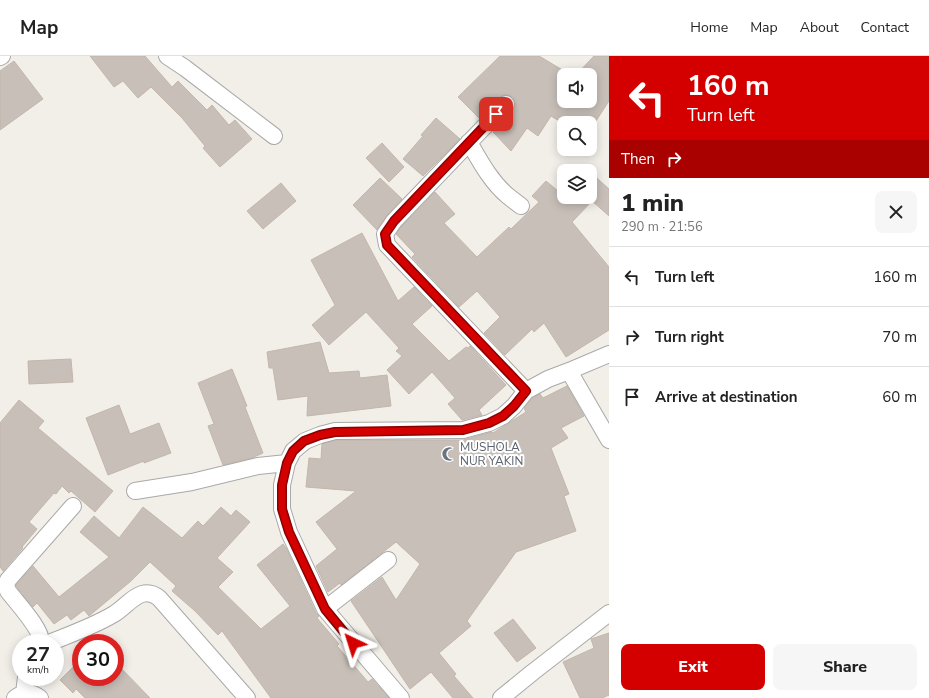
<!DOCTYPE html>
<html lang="en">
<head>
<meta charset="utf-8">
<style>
  :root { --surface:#fff; --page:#f6f6f6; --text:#222; --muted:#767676; --line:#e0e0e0; --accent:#d40000 }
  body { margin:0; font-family:"Nunito Sans",sans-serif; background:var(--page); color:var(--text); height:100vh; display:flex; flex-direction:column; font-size:15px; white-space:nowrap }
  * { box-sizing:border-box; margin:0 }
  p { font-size:13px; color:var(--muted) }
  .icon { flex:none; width:22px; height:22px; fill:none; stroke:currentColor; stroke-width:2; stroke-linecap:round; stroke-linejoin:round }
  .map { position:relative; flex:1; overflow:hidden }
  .side { display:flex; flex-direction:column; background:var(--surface); width:320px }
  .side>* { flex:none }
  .hud { background:#d40000; color:#fff; overflow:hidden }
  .tools { position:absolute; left:557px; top:12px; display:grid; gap:8px }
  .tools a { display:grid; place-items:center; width:40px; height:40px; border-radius:8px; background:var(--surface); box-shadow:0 2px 10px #0003; font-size:20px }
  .speed { position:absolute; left:12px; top:578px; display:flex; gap:8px; font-size:20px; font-weight:700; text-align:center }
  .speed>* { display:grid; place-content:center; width:52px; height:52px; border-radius:50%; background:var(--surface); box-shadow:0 2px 10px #0003; line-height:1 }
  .speed small { font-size:10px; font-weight:400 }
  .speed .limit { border:6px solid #d22; background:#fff; color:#111 }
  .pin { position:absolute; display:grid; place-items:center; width:34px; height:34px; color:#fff; margin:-17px; border-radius:8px; box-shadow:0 2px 6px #0006 }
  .me { position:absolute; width:44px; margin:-22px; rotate:319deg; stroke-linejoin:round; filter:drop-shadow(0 0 3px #0008) }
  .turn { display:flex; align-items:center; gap:14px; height:84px; padding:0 12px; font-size:18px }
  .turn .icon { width:52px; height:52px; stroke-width:2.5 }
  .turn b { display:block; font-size:28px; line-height:34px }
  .then { display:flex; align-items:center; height:38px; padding:0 12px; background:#0003; gap:8px; font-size:15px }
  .round { display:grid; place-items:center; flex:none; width:42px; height:42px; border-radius:8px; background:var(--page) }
  .head { display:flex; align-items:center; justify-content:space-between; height:68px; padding:0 12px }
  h1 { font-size:24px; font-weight:800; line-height:30px }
  .cta { display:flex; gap:8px; margin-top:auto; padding:8px 12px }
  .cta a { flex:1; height:46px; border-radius:8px; background:var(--accent); color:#fff; font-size:16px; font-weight:800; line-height:46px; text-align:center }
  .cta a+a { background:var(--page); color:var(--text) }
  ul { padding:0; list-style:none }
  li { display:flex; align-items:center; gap:12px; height:60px; padding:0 12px; border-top:1px solid var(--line) }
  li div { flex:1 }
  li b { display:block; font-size:15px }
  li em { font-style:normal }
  header { display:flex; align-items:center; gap:24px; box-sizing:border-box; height:56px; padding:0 20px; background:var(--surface); border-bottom:1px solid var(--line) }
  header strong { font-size:19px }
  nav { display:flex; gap:22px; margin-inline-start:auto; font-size:14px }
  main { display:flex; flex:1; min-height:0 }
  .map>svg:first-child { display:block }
  .building { fill:#c7bfb8; stroke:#c4b6ab }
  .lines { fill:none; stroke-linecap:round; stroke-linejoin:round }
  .street-casing { stroke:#a9a9a9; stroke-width:18 }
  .street { stroke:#fff; stroke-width:16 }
  .route-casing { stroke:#8a0000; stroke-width:10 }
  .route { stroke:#d40000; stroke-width:7 }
  .labels { text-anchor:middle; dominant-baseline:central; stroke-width:4; stroke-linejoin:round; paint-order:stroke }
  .worship-label { font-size:12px; fill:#5b616d; stroke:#fff; text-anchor:start }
</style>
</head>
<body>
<header>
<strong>Map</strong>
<nav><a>Home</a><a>Map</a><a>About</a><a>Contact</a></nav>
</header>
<main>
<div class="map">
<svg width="609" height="642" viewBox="0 0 609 642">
  <rect width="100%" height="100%" fill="#f2efe9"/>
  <!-- building -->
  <path class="building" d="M90 0H145L172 31 178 25 207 54 212 49 229 69 235 64 252 83 220 111 203 92 205 90 182 62 151 31 138 42 123 25 114 31Z
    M500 0H539L571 19H564V45H590V19H576L594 0H609V45L590 74V67H564V68L551 60 538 80 527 72 511 95 493 76 513 54 515 51V46L513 41 508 39H504L499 41 479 62 458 41Z
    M14 5 43 43 0 74V15Z
    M436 62 460 83 423 120 403 103 423 80 421 79Z
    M382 87 404 111 389 126 366 102Z
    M590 116 609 133V160L592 145 572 166 609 211V274L566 301 544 267 534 276 532 273 505 299 484 277 500 261 477 235 459 251 412 201 415 198 396 178 401 171 435 136 455 158 444 167 477 201 509 171 511 173 539 146 532 140 546 125 558 135 564 129V141H590Z
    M380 122 402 143 387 159 377 174 353 149Z
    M281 127 296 145 263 173 247 155Z
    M362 177 398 245 414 231 432 250 412 268 449 305 466 291 468 292 470 290 506 329 479 354 482 359 462 364 448 348 455 342 432 316 409 338 387 314 402 300 396 295 399 292 366 256 329 289 312 269 335 249 311 204Z
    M320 286 329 317 359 315 360 322 387 319 391 350 307 360 308 340 278 344 273 312H269L267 296Z
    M71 303 73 326 29 328 28 305Z
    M232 313 247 350 245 351 263 397 252 402 223 409 208 370 214 368 198 327Z
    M567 330 584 360 561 372 568 382 551 392 569 438 564 440 576 475 516 496 467 565 471 570 439 597 456 618 454 620 473 642H453L431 616 410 633 351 545 382 521 396 544 420 508 396 486 341 529 340 527 328 536 316 510 337 493 316 466 356 435 306 431 309 402 321 403 322 388 336 384H463L492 376 493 377 526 356 524 352 532 342 540 338 543 342Z
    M19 344 44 365 38 372 113 435 95 456 71 435 69 437 62 430 56 438 54 437 29 466 37 473 22 491 23 492 3 515 0 511V367Z
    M119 349 130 378 159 367 171 397 144 407V405L108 419 86 362Z
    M143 451 182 482 198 465 203 470 221 451 231 460 236 454 250 466 217 502 233 516 218 531 261 573 290 550 257 509 283 488 286 492 316 557 319 560 317 562 339 588 337 590 368 626 372 623 389 642H271L222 575 218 579 195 555 172 535 176 530 150 506 131 525 89 560 84 554 71 564 67 559 54 568 37 547 33 551 16 530V529L33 510 59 541 109 501 80 476 94 460 119 482Z
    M513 563 536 592 517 606 494 577Z
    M609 577V639L602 642H580L563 606 594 592 591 583Z
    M81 603V621H115V606L150 642H85L76 633 73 637 60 624Z"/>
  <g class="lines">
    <defs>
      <path id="street" d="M167 0 185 12 274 80
        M0 1 2 0
        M506 48 394 165 385 178 387 189 526 335
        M469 86C480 105 491 126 508 140 513 144 517 147 521 150
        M569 315 609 384
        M135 435 192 426 258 410 287 407
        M325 553 388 504
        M41 587C43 574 16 546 8 535L6 529 8 524 73 450
        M49 587C71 578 94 570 114 558 124 552 132 541 142 538 149 536 154 538 159 542L247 642
        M24 637 26 621
        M15 642C25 635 30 635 40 642
        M401 642 325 553 289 476 282 453V429L287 407 293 395 305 385 320 379 335 375 463 374 489 367 503 360 514 350 526 335 548 323 569 315 609 298
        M501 642 533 616 609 557"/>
    </defs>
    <!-- street casing -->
    <use href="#street" class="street-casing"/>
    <!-- street -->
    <use href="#street" class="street"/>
  </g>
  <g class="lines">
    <defs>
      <path id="route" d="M353 587 325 553 289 476 282 453V429L287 407 293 395 304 385 320 379 335 376 463 374 489 367 503 360 514 350 526 335 387 189 385 178 394 165 496 58"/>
    </defs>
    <!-- route casing -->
    <use href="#route" class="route-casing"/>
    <!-- route -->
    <use href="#route" class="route"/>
  </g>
  <!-- icons -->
  <defs>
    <symbol id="mosque-bare" viewBox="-9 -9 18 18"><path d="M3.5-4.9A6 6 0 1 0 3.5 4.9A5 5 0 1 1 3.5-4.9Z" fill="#6b7280" stroke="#fff" stroke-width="2.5" paint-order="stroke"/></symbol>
  </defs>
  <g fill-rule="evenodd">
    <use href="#mosque-bare" x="439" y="388" width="20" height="20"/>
  </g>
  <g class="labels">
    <!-- worship labels -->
    <g class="worship-label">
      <text x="460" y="391">MUSHOLA<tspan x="460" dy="14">NUR YAKIN</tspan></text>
    </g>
  </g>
</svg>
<div class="tools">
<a><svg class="icon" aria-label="sound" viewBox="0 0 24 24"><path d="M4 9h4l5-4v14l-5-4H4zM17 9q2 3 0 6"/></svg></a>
<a><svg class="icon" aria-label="search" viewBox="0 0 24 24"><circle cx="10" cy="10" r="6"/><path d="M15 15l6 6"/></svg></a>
<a><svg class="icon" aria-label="layers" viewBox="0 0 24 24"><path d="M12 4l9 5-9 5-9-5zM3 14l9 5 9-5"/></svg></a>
</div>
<div class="speed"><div>27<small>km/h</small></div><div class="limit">30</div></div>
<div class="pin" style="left:496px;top:58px;background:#d93025"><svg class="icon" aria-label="arrive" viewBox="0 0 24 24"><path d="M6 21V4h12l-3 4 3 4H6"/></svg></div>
<svg class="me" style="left:353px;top:587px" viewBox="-20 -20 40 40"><path d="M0-17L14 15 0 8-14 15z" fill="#d40000" stroke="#fff" stroke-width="4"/></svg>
</div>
<section class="side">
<div class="hud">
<div class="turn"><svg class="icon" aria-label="left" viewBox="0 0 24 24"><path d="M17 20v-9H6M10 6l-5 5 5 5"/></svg><div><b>160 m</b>Turn left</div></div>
<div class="then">Then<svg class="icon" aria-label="right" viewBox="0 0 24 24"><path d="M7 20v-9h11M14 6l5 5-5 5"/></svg></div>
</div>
<div class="head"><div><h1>1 min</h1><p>290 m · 21:56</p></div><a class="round"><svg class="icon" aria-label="close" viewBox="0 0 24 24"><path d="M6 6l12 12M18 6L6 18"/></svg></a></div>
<ul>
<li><svg class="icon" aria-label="left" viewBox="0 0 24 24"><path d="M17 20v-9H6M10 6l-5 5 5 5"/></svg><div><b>Turn left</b></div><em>160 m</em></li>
<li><svg class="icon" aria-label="right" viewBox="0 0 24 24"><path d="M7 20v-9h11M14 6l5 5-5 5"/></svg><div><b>Turn right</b></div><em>70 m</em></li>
<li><svg class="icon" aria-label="arrive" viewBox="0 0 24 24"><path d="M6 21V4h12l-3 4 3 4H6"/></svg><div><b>Arrive at destination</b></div><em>60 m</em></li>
</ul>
<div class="cta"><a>Exit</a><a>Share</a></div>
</section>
</main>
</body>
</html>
